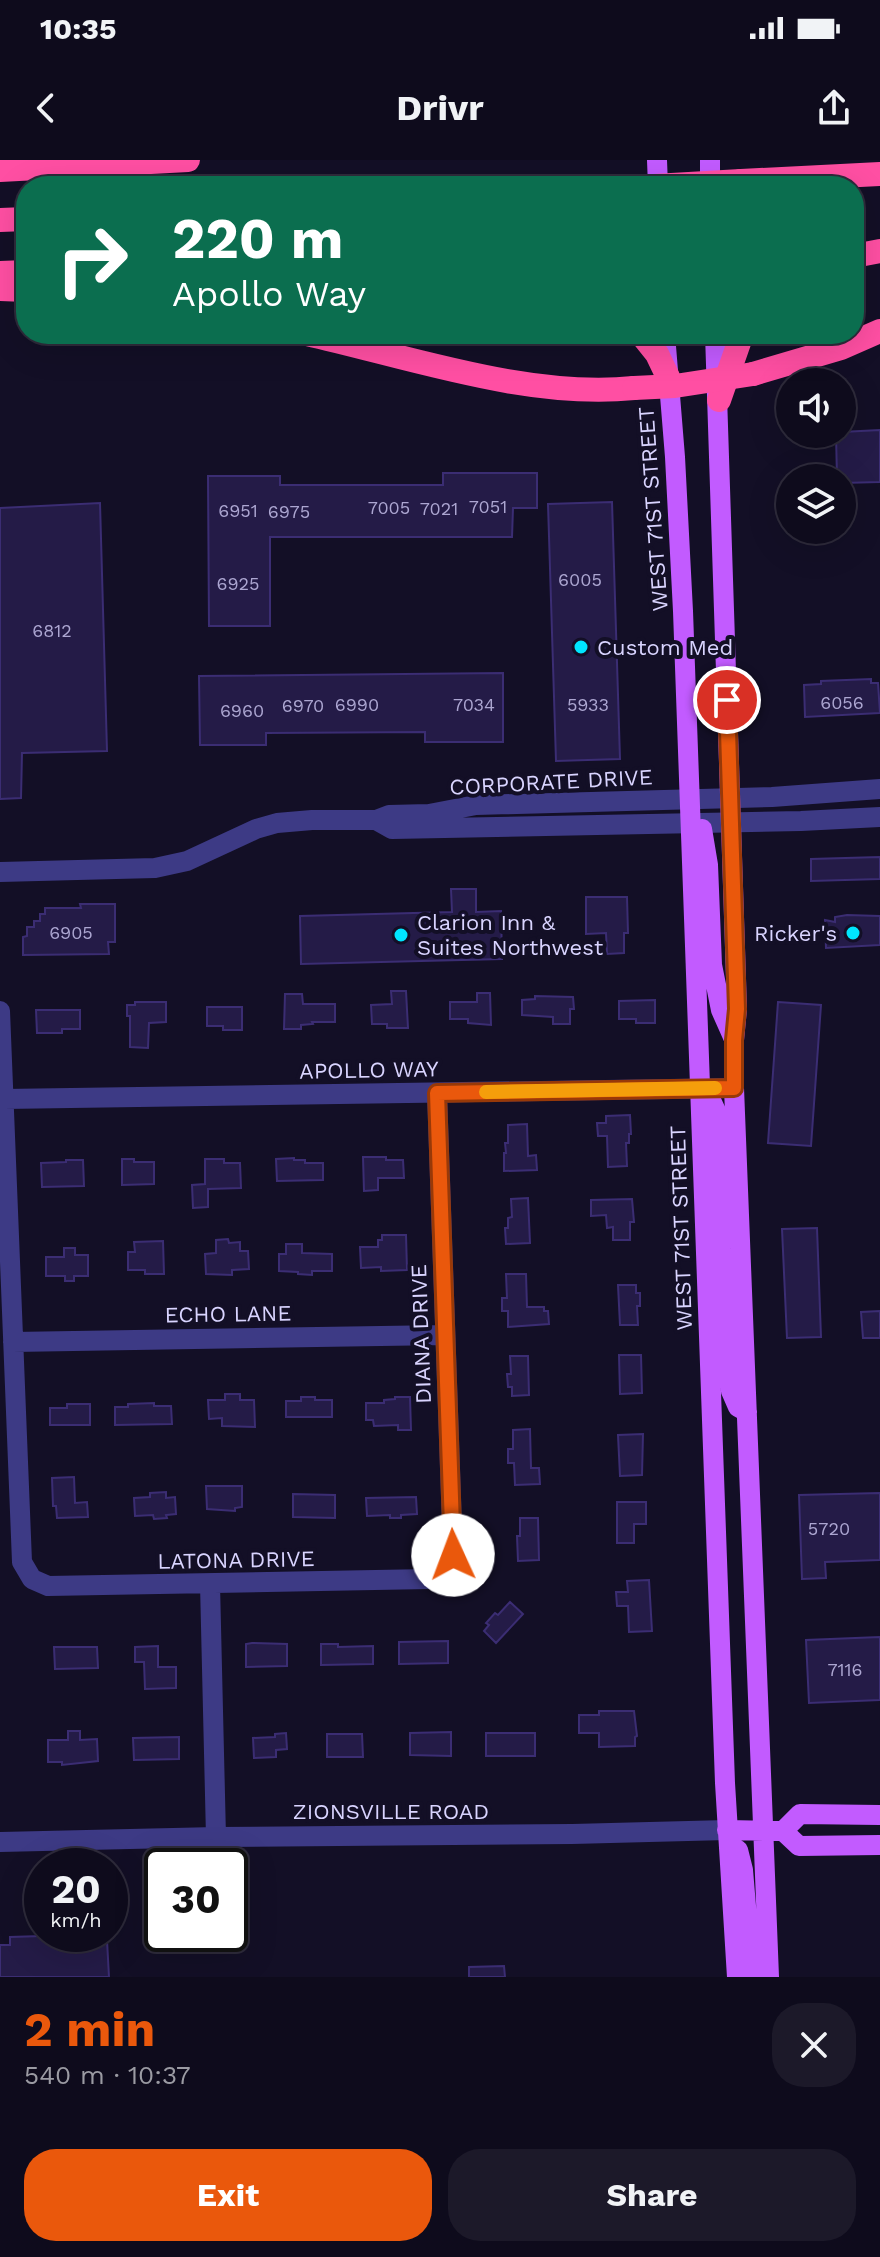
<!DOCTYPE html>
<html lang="en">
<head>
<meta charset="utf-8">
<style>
  :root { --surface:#0e0b1c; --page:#1c1929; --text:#f1f3f6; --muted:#9b9ba3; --line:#2e2b3b; --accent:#ea580c }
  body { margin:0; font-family:"Work Sans",sans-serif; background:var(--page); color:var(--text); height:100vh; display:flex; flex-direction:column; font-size:30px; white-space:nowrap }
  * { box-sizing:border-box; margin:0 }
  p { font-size:26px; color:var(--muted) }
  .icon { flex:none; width:44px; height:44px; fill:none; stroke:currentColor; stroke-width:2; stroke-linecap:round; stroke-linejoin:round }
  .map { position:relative; height:1817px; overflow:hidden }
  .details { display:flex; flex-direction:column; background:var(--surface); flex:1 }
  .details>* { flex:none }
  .guide { position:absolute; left:16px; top:16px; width:848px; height:168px; border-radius:32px; box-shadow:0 8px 32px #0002,0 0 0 2px var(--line); background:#0b6e4f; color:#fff; overflow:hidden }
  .fabs { position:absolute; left:776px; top:208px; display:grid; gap:16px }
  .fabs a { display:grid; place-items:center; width:80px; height:80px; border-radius:50%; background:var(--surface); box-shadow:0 8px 32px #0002,0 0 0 2px var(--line); font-size:40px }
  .speed { position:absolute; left:24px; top:1688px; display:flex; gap:16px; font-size:40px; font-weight:700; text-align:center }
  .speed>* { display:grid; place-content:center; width:104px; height:104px; border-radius:50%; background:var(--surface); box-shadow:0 8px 32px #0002,0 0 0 2px var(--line); line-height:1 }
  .speed small { font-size:20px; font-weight:400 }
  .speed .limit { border:4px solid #111; border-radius:12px; background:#fff; color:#111 }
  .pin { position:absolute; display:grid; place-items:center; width:68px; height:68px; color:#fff; margin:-34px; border:4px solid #fff; border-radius:50%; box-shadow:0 2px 8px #0007 }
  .me { position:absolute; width:88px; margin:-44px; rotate:358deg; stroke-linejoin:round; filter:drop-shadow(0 0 6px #0008) }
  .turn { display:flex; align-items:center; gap:28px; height:168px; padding:0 24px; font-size:36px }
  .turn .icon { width:104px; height:104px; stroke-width:2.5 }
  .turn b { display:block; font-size:56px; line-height:68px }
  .round { display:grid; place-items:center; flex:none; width:84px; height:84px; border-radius:32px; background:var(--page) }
  .summary { display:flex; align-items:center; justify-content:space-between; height:136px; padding:0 24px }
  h1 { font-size:48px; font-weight:700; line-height:60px; color:var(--accent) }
  .cta { display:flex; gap:16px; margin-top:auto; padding:16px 24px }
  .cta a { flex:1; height:92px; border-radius:32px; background:var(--accent); color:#fff; font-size:32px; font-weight:700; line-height:92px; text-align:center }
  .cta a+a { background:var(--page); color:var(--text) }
  .status { display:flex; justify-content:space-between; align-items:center; height:56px; padding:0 40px; background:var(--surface); direction:ltr }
  .status svg { height:22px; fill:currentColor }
  header { display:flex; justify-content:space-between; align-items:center; height:104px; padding:0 24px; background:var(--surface); font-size:36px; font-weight:700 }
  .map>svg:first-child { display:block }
  .building { fill:#241b47; stroke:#3b2d73; stroke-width:2 }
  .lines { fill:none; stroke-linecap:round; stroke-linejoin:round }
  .minor { stroke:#3d3a85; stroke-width:20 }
  .major { stroke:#c25bff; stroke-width:20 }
  .highway { stroke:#ff4fa3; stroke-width:24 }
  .highway-bridge { stroke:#ff4fa3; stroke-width:24 }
  .route-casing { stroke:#983908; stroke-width:20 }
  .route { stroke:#ea580c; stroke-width:14 }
  .slow { stroke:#f59e0b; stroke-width:14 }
  .poi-dot { fill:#00e5ff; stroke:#130f26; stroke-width:3 }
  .labels { text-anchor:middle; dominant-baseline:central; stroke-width:8; stroke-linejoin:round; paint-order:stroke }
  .number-label { font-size:18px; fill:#aca6d1 }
  .street-label { font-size:22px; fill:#d9d4ff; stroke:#130f26 }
  .poi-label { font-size:22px; fill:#d9d4ff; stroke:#130f26; text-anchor:start }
</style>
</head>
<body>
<div class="status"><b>10:35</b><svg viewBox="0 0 49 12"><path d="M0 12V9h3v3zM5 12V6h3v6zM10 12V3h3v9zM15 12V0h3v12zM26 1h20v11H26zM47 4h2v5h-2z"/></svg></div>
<header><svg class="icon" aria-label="back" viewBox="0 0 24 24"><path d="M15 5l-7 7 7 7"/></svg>Drivr<svg class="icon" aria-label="share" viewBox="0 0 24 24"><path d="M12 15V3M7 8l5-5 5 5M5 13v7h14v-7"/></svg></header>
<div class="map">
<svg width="880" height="1817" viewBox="0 0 880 1817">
  <rect width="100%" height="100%" fill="#130f26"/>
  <!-- building -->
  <path class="building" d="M880 270V322L842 323V318H837L836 274H842V272Z
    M443 313H537V348H513L512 377H270V466H209L208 316H280V325H443Z
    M612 342 620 599 556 601 548 344Z
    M100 343 107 591 22 593 21 638 0 639V348Z
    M503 513V582H425V572L266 573V585H200L199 516Z
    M871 519V523H878L880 553 805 557 804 525 821 524V521Z
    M880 697V719L811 721V699Z
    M451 729H476V752L501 751 502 799 301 804 300 756 452 752Z
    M586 737H627L628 773H624V793L607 794 606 773 586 774Z
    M80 744H115V782H108L109 794 23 795V777L27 776V767H34V761H40V754H45V748H81Z
    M847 755 880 756V785L826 788 825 760 835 762V757Z
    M391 831H406L408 868H387V864H372L371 845 392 844Z
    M477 833H490L491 865 468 863V859H450V842H477Z
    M285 834H302L303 844H335V862H312L313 864 301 865V869H284Z
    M535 836 573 837 574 849H570V864H553V857L522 855V840L535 839Z
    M655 840V863H636V859H619V841Z
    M135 842H166V862L149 863 148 888 130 887V856H127V845H135Z
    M778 842 821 845 811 986 768 983Z
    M207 847H242V870H223V866H207Z
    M36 850H80V869H62V873H37Z
    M630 955 631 974H629V983H626L627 1006 608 1007 607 976H598L597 963H606V956Z
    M527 964 528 996 536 995 537 1010 504 1011V993H506L505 983H508V965Z
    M363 997H386V1000H403L404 1018H378V1030L364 1031Z
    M294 998V1000H305V1003H323V1020L277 1021 276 999Z
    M122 999H134V1002H154V1024L122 1025Z
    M205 999H224V1003H240L241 1028 208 1029V1047L193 1048 192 1025 205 1024Z
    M66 1000H83L84 1026 42 1027 41 1003 66 1002Z
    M528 1038 530 1083 506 1084 505 1068H508V1058L512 1057 511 1039Z
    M632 1039 634 1062H630V1080H613V1067L607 1068 606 1055 591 1056V1040Z
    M817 1068 821 1177 787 1178 782 1069Z
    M382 1075H406L407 1110 381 1111V1107L361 1108 360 1087H378V1080H382Z
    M228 1079 229 1083 240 1082V1091H248L249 1109 232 1110V1115L206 1114 205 1094 216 1093V1080Z
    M163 1081 164 1114H145V1110H128V1092H135L134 1082Z
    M286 1084H302V1093L332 1094V1111H312V1115L298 1114V1112L279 1111V1094H286Z
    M64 1088H75V1095H88V1116H74V1121H65V1116H46V1097H64Z
    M506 1114H526L527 1147H544V1151H548L549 1164 508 1167V1151H502V1138H507Z
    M618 1125H636V1133H640V1146H637L638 1165H620Z
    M880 1151V1178H863L861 1152Z
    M619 1195H641L642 1233 620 1234Z
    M510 1196H528L529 1235 512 1236V1227H508L507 1214H511Z
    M225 1234H240V1240H254L255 1267 222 1266V1258L209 1259 208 1240H225Z
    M301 1237H315V1240H332V1257H286V1241H301Z
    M395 1237H410L411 1270H398V1265L374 1266 373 1260H366V1243H384V1240L395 1239Z
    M154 1243V1246H171L172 1264 115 1265V1247H128V1244Z
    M67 1244H90V1265H50V1248H67Z
    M530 1269 531 1308H539L540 1324 515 1325 514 1303H508V1289H513V1270Z
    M643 1274 642 1315 620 1316 618 1275Z
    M74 1317 75 1343 87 1342 88 1357 57 1358 56 1346H53L52 1318Z
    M206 1326H242V1347L235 1348V1351L207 1349Z
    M166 1332V1338L175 1337 176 1354 166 1355 167 1358 154 1359 153 1355 135 1356 134 1338 150 1337V1333Z
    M880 1333V1400L825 1402 826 1418 802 1419 799 1335Z
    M293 1334 335 1335V1358L293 1357Z
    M416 1337 417 1354 401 1355V1358H390V1355L367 1356 366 1338Z
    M617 1342H646V1364H634V1383H617Z
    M520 1358H538L539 1400 518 1401 517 1376H520Z
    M649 1420 652 1471 629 1472 628 1446H617L616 1432H628L627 1421Z
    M510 1442 523 1454 496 1483 484 1471 489 1465 486 1463 495 1453 498 1455Z
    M880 1477V1540L809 1543 806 1480Z
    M448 1481V1503L399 1504V1482Z
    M252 1483 287 1484V1506L246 1507V1484Z
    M321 1484H338V1487L373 1486V1504L321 1505Z
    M158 1486V1507H176V1528L145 1529 144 1502H135V1487Z
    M54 1487H97L98 1508 55 1509Z
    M599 1551H634L637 1576 635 1577V1586L599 1587V1573H579V1555H599Z
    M68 1571H80V1580L97 1579 98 1601 62 1605V1602H48V1580H68Z
    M451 1572V1596L410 1595V1573Z
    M286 1573 287 1589 276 1590V1597L254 1598 253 1578 275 1577V1574Z
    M486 1573H535V1596H486Z
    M327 1574H362L363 1597H327Z
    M179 1577V1599L134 1600 133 1578Z
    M42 1774H57L58 1783 107 1780 109 1817H0V1785H10V1777L42 1776Z
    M504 1806 505 1817H469V1807Z"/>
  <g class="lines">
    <!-- minor -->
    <path class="minor" d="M376 660 392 669 801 661 880 657
      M0 712 155 708 187 701 256 669 277 663 312 660H376L389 655 429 654 476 645 772 637 880 629
      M0 851 22 1402 32 1419 48 1426 429 1419C444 1418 451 1409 453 1395L437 933
      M4 939 734 928
      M13 1182 444 1175
      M210 1424 216 1677
      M0 1682 216 1677 572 1674 727 1670"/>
    <!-- major -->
    <path class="major" d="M657 0 658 26
      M710 0V26
      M665 174 675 297 683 451 725 1623 737 1817
      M715 174 737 849 734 880V928L769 1817
      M702 669 708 705 712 805 721 850 733 877
      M700 929 709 936 715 949 718 1018 730 1078
      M713 1062 723 1100 727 1126 731 1231 738 1247 747 1252
      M727 1670 783 1671 799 1686 880 1685
      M783 1671 800 1654 880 1655
      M738 1690 743 1710 752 1817"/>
    <!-- highway -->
    <path class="highway" d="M0 10 188 0
      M741 21 880 14
      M0 60 26 59
      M854 96 880 91
      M0 113 26 112
      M0 129 26 130
      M307 174C409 197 529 239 634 228
      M641 174 657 194 668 217
      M753 214 841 188 880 171
      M719 240 742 174"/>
    <!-- highway-bridge -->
    <path class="highway-bridge" d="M654 26 741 21
      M634 228 675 226 753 214"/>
  </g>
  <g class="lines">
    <defs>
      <path id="route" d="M453 1395 437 933 734 928V880L737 849 727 540"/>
    </defs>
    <!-- route casing -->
    <use href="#route" class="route-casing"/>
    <!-- route -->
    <use href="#route" class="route"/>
    <!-- slow -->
    <path class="slow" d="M486 932 715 928"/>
  </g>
  <!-- markers -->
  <g class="poi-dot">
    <circle cx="581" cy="487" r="8"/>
    <circle cx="853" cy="773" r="8"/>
    <circle cx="401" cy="775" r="8"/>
  </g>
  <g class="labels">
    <!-- number labels -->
    <g class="number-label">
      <text x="488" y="346">7051</text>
      <text x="389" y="347">7005</text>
      <text x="439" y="348">7021</text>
      <text x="238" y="350">6951</text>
      <text x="289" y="351">6975</text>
      <text x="580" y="419">6005</text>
      <text x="238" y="423">6925</text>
      <text x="52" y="470">6812</text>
      <text x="842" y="542">6056</text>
      <text x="357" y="544">6990</text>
      <text x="474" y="544">7034</text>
      <text x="588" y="544">5933</text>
      <text x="303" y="545">6970</text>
      <text x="242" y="550">6960</text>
      <text x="71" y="772">6905</text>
      <text x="829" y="1368">5720</text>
      <text x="845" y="1509">7116</text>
    </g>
    <!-- street labels -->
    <g class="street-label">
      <text transform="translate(653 349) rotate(-94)">WEST 71ST STREET</text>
      <text transform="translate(551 622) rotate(-3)">CORPORATE DRIVE</text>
      <text transform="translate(369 910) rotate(-1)">APOLLO WAY</text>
      <text transform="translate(681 1068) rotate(-92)">WEST 71ST STREET</text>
      <text transform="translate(228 1154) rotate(-1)">ECHO LANE</text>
      <text transform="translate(421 1174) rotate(-92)">DIANA DRIVE</text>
      <text transform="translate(236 1400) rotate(-1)">LATONA DRIVE</text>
      <text x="391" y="1651">ZIONSVILLE ROAD</text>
    </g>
    <!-- poi labels -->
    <g class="poi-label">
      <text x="597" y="487">Custom Med</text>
      <text x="417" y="762">Clarion Inn &amp;<tspan x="417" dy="25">Suites Northwest</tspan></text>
      <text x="837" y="773" text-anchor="end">Ricker's</text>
    </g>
  </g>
</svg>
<div class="fabs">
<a><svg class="icon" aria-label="sound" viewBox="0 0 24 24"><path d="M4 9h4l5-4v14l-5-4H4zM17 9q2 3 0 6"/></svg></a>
<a><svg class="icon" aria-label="layers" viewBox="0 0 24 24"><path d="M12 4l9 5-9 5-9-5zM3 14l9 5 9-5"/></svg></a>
</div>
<div class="speed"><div>20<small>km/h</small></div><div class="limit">30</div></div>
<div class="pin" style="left:727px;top:540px;background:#d93025"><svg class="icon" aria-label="arrive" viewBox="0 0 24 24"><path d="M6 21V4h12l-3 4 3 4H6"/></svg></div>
<svg class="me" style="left:453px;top:1395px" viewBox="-20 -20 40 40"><circle r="19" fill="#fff"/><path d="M0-13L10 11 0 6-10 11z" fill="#ea580c"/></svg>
<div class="guide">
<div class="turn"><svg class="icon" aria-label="right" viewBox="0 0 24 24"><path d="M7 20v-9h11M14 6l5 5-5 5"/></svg><div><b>220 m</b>Apollo Way</div></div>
</div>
</div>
<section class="details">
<div class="summary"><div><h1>2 min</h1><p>540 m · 10:37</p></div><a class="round"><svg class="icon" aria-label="close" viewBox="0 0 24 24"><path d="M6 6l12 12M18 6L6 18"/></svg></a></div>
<div class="cta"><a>Exit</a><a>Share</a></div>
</section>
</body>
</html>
